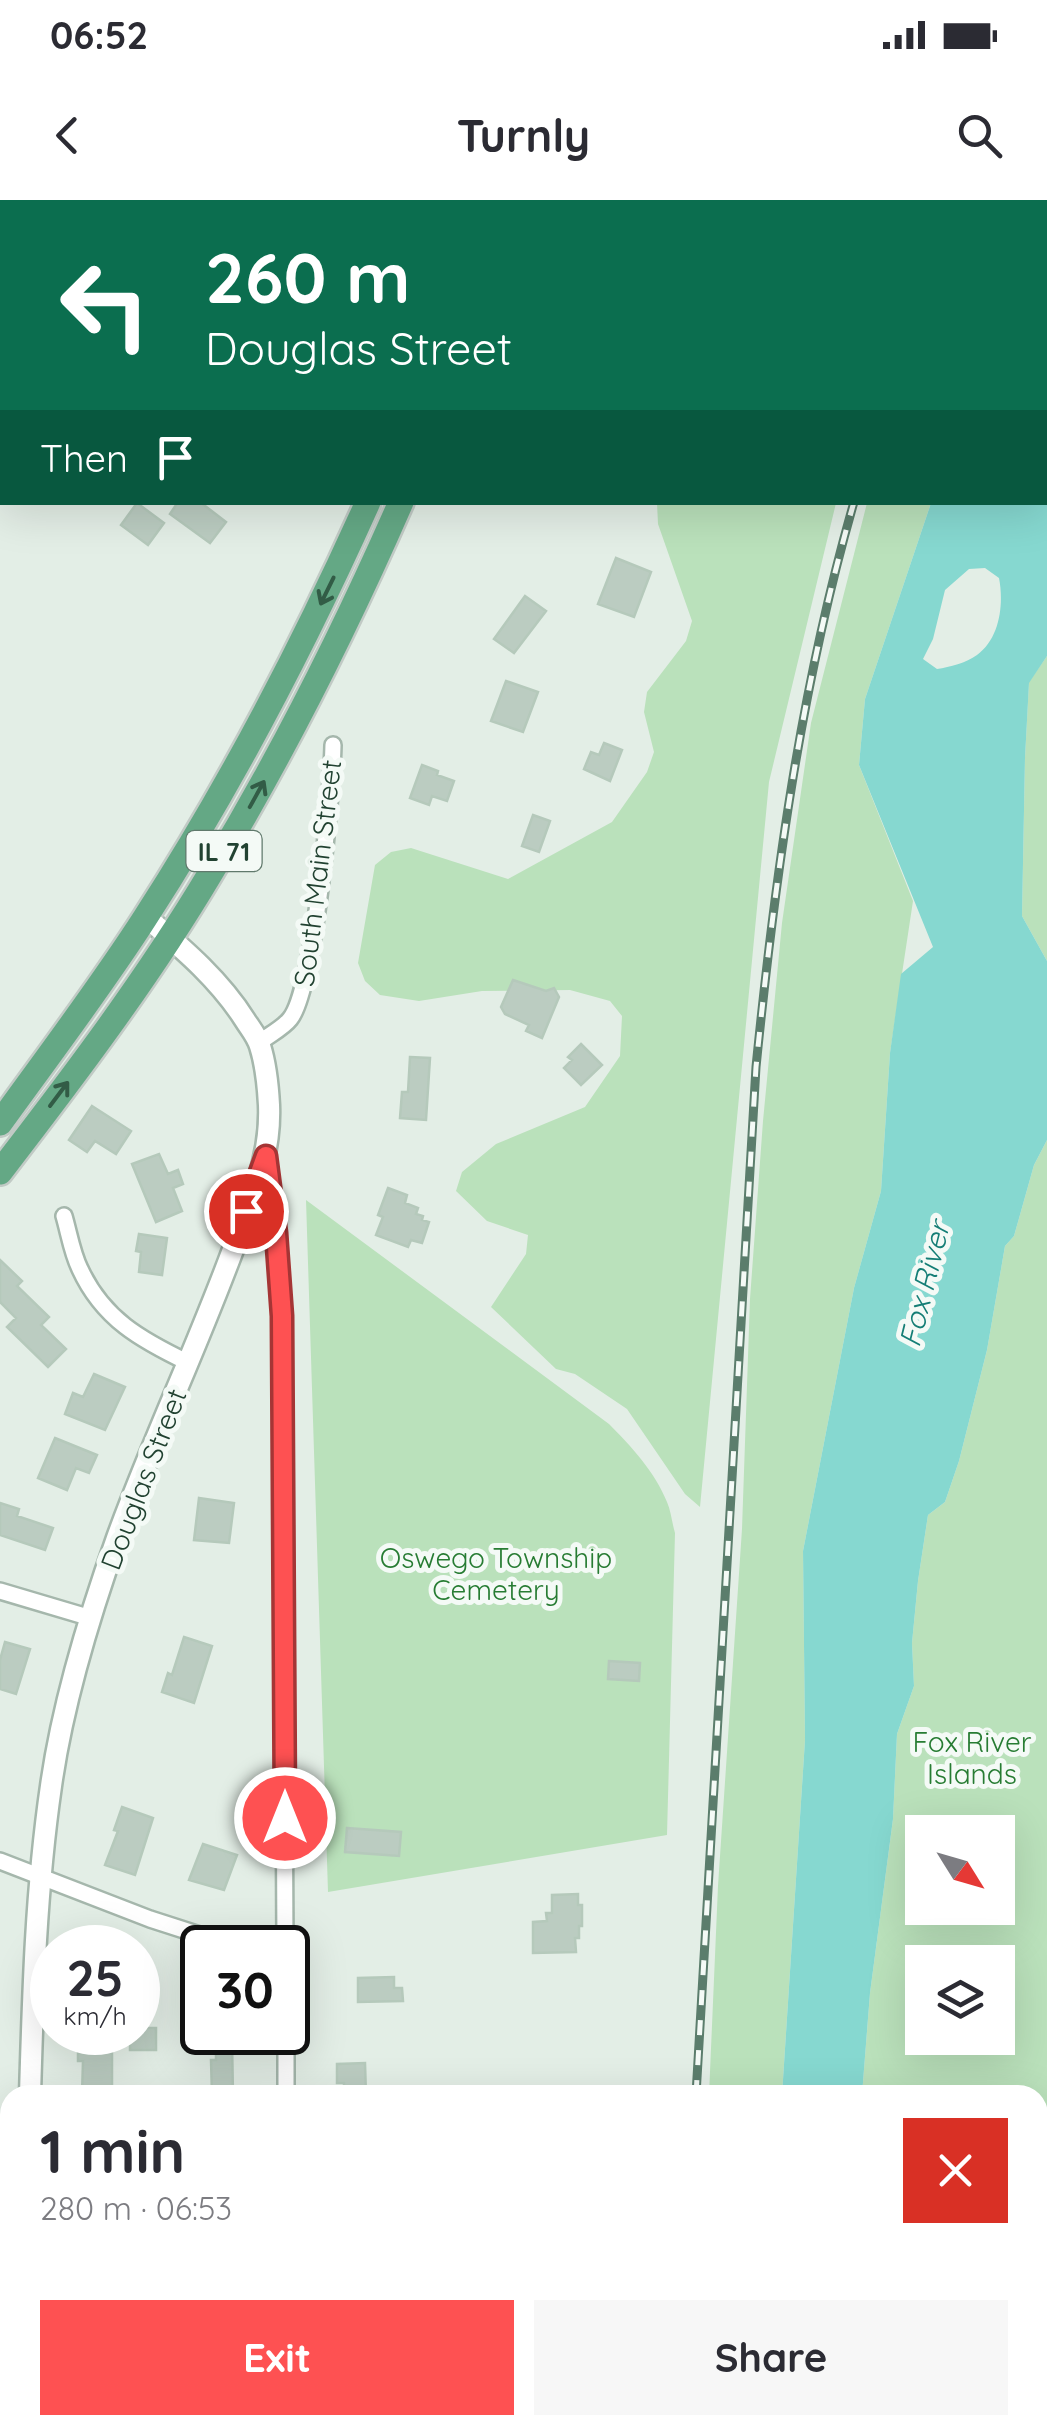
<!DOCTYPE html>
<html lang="en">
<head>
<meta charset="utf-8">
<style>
  :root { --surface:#fff; --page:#f7f7f7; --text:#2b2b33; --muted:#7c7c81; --accent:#fe5152 }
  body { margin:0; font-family:Quicksand,sans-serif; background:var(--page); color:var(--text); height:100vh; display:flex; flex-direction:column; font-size:38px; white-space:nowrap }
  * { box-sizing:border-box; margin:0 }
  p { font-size:32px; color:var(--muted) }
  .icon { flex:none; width:55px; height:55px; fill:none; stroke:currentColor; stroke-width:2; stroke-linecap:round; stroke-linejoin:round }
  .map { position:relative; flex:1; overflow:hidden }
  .details { position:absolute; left:0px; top:1885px; width:1048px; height:350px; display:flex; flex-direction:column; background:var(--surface); border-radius:30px 30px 0 0; box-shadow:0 10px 40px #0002 }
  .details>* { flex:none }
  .guide { position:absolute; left:0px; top:0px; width:1048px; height:305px; box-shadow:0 10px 40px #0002; background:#0b6e4f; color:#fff; overflow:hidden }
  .needle { width:65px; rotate:127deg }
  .controls { position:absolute; left:905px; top:1615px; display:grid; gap:20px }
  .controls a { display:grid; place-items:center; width:110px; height:110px; border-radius:0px; background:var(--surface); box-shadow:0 10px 40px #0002; font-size:50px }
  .speed { position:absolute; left:30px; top:1725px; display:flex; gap:20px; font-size:50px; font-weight:700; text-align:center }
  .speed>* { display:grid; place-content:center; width:130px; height:130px; border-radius:50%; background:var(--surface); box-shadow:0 10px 40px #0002; line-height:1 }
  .speed small { font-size:25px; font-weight:400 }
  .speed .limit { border:5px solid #111; border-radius:15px; background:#fff; color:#111 }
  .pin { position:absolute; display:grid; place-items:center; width:85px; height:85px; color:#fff; margin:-42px; border:5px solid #fff; border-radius:50%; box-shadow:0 2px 10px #0007 }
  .me { position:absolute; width:110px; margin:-55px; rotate:0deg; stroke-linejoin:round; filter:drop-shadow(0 0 8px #0008) }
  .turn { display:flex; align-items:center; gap:35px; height:210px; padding:0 40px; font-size:45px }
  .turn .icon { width:130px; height:130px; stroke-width:2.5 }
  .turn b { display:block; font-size:70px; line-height:85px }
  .then { display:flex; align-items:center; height:95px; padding:0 40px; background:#0003; gap:20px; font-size:38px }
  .round { display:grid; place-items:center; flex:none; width:105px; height:105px; border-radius:0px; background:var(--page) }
  .headline { display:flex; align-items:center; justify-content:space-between; height:170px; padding:0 40px }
  h1 { font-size:60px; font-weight:800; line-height:75px }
  .button { display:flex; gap:20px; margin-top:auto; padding:20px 40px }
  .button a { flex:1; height:115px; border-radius:0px; background:var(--accent); color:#fff; font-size:40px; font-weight:800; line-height:115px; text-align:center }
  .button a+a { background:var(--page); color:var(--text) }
  .status { display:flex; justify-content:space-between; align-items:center; height:70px; padding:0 50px; background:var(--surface); direction:ltr }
  .status svg { height:28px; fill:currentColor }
  header { display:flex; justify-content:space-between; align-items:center; height:130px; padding:0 40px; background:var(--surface); font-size:45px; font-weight:800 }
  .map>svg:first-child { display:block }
  .green { fill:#bae1bb; fill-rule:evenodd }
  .water { fill:#86d8d0; fill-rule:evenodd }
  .building { fill:#bbccc1; stroke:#b5c9bb; stroke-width:2.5 }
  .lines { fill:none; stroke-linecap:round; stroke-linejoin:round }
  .minor-casing { stroke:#a5b7ac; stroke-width:20 }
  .tertiary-casing { stroke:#a5b7ac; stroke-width:25 }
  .primary-casing { stroke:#c1cac5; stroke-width:30 }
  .minor { stroke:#fff; stroke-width:15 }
  .tertiary { stroke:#fff; stroke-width:20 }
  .primary { stroke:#64a885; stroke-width:25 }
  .rail-casing { stroke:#5b7d6c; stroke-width:9 }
  .rail { stroke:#f4faf6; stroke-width:5; stroke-dasharray:15; stroke-linecap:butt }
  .oneway { stroke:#325c46 }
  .route-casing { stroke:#a53535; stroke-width:25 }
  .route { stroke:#fe5152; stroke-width:18 }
  .labels { text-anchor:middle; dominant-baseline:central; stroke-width:10; stroke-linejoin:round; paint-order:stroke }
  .shield { fill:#f4faf6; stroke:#60796c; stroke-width:2.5 }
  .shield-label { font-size:25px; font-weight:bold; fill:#214231 }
  .street-label { font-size:28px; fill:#214231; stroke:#f4faf6 }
  .park-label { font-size:28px; fill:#277c33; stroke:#f4faf6 }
  .water-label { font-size:30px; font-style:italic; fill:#157e76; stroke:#f4faf6 }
</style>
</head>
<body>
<div class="status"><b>06:52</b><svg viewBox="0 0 49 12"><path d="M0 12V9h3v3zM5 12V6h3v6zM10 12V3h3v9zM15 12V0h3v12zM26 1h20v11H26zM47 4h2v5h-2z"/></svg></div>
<header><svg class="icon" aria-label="back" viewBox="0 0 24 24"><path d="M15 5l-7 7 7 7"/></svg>Turnly<svg class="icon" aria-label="search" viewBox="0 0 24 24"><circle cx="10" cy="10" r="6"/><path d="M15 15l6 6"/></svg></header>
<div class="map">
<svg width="1047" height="2235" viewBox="0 0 1047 2235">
  <rect width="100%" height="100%" fill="#e3eee6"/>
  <!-- green -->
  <path class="green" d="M657 303H836L769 582 700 1307 685 1294 627 1209 575 1174 556 1169 491 1107 526 1054 528 1035 487 1021 456 991 462 972 496 944 585 907 620 856 622 816 610 801 570 790 482 791 419 801 380 795 365 781 358 763 375 665 391 652 411 648 508 679 612 622 647 572 654 552 644 512 647 492 686 441 692 421 658 324Z
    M867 303H931L865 499 859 565 913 701 890 853 881 991 854 1088 803 1351 805 1540 782 1895H709L718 1686 742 1329 750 1099 763 921 782 723 811 523Z
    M1047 456V761L1022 716 1025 558 1029 482Z
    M1047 940V2012L1043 2028V2095L1038 2169V1895H862L870 1793 893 1619 897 1534 914 1486 912 1443 918 1381 928 1315 945 1302 959 1261 987 1150 1005 1046 1014 1036 1034 965ZM922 1632H998V1708H922ZM922 1762H998V1838H922Z
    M306 1000 609 1224C631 1246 655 1272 667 1302 671 1311 672 1323 675 1333L667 1635 328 1692Z
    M849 2225H1026V2235H851Z"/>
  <!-- water -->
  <path class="water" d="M1047 19V456L1029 483 1025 558 1022 716 1047 761V940L1034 965 1014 1036 1005 1046 987 1150 959 1261 945 1302 928 1315 918 1381 912 1443 914 1486 897 1534 893 1619 870 1793 862 1895H782L805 1540 803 1351 854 1088 881 991 890 853 901 774 933 747 859 565 865 499 931 303 1045 302V24ZM985 368 999 378C1004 404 1000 438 977 455 966 463 950 467 937 469L923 459 933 439 945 390 969 369Z
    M1047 2012V2235H1026V2225H1038L1043 2028Z"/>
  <!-- building -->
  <path class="building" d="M178 302H200L226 322 210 343 170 314Z
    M137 303 164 323 148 345 121 325Z
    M616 358 651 372 634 417 598 404Z
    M525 396 546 411 514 453 494 439Z
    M506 481 538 492 523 532 491 521Z
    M604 543 622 550 610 581 584 569 591 552 599 555Z
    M422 565 438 571 437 575 454 581 447 601 432 596 429 605 410 598Z
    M533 615 550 621 539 652 522 646Z
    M513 780 546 791 554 788 559 797 542 838 526 831 529 825 505 814 501 807Z
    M581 844 602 865 581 885 564 868 572 860 568 857Z
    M410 857 430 858 426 920 400 918 402 892H408Z
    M92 906 131 931 116 954 95 941 87 952 69 940Z
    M159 954 168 974 178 970 183 984 173 988 182 1011 156 1022 132 964Z
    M388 988 407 995 405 1003 418 1008 416 1014 423 1016 422 1020 429 1022 422 1043 411 1040 408 1047 376 1035 383 1017 378 1015Z
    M139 1034 167 1038 162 1075 139 1072 141 1052 136 1051Z
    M0 1060 22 1081 17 1086 49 1117 41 1125 66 1149 48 1167 7 1127 16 1118 0 1102Z
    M94 1174 125 1187 105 1230 65 1214 73 1193 83 1197Z
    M55 1238 97 1255 89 1273 76 1268 67 1290 38 1278Z
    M199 1298 234 1303 229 1343 194 1340Z
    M0 1303 19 1309 17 1316 53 1328 45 1350 0 1335Z
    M184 1437 212 1446 194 1503 162 1492 168 1473 172 1475Z
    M5 1442 30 1449 16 1494 0 1489V1460Z
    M609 1461 640 1463 639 1481 608 1479Z
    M122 1607 153 1618 135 1675 105 1665 118 1631 114 1630Z
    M347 1628 401 1632 399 1656 345 1652Z
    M203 1644 237 1655 224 1690 189 1680Z
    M578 1694V1705H582V1726H579V1738H575L576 1752 533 1753V1722L547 1721 546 1713H552V1695Z
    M394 1777V1788H402L403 1801 358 1802V1778Z
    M138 1828H156V1850H130V1832H138Z
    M232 1841 233 1895H212L211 1860H216V1842Z
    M78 1842H112V1895H82L83 1861H78Z
    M365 1863 366 1895H344V1883H337V1864Z"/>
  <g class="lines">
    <defs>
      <path id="minor" d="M260 842C269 835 283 828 290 819 314 790 332 590 333 545
        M266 957 277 1033 282 1116 285 1748
        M64 1016C69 1033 72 1053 80 1069 103 1119 141 1140 189 1163
        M0 1391 91 1418
        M0 1661 150 1719 240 1748
        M286 1895V1832
        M0 2167 10 2172
        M154 2225 183 2235
        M286 2225V2235"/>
      <path id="tertiary" d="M30 1895C33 1791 36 1689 51 1586 62 1507 90 1414 117 1338 154 1236 201 1139 238 1036 254 991 271 955 269 905 268 886 266 865 260 846 257 836 250 828 245 820 219 779 182 748 146 717
        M21 2235V2225"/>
      <path id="primary" d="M481 2 482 0
        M512 2V0
        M0 923C49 855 100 788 145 718 231 585 303 447 368 302
        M0 972C74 876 148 778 210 674 282 555 345 430 401 302"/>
    </defs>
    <!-- minor casing -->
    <use href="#minor" class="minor-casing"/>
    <!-- tertiary casing -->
    <use href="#tertiary" class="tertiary-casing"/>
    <!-- primary casing -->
    <use href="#primary" class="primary-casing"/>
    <!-- minor -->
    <use href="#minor" class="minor"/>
    <!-- tertiary -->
    <use href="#tertiary" class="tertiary"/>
    <!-- primary -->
    <use href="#primary" class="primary"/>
    <defs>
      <path id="rail" d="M965 2 966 0
        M696 1895 756 867C775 677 801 486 854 302
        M696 2225V2235"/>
    </defs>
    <!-- rail casing -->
    <use href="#rail" class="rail-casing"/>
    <!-- rail -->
    <use href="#rail" class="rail"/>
  </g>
  <!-- one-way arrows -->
  <defs><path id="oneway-shaft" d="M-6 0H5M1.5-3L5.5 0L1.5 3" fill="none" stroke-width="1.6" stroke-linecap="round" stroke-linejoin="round" transform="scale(2.5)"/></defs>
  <g class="oneway">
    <use href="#oneway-shaft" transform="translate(327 391) rotate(116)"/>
    <use href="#oneway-shaft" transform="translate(257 594) rotate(-61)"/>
    <use href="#oneway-shaft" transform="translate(59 894) rotate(-53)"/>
  </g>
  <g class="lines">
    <defs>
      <path id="route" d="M246 1011 266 956 276 1033 282 1116 285 1618"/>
    </defs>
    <!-- route casing -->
    <use href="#route" class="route-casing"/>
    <!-- route -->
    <use href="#route" class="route"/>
  </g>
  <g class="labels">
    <!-- shield labels -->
    <rect class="shield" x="186.5" y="631" width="75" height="40" rx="8"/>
    <g class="shield-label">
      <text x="224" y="651">IL 71</text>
    </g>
    <!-- street labels -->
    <g class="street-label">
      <text transform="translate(317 673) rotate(-83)">South Main Street</text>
      <text transform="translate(143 1279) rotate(-69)">Douglas Street</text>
    </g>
    <!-- park labels -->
    <g class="park-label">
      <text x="496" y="1357">Oswego Township<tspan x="496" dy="32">Cemetery</tspan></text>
      <text x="972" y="1541">Fox River<tspan x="972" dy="32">Islands</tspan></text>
    </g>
    <!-- water labels -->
    <g class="water-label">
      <text transform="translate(924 1084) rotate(-76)">Fox River</text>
    </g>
  </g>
</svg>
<div class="controls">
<a><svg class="needle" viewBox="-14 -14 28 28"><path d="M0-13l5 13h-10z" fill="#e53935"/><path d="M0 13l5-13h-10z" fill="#7c7c81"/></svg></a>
<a><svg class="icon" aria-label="layers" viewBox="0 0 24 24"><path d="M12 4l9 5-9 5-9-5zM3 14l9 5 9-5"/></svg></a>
</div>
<div class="speed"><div>25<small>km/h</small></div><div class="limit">30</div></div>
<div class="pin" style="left:246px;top:1011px;background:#d93025"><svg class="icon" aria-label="arrive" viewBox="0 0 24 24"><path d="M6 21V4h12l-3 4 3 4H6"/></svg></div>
<svg class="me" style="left:285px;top:1618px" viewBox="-20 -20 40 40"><circle r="17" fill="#fe5152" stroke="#fff" stroke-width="3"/><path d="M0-11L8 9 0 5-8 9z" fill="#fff"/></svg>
<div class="guide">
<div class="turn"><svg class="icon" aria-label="left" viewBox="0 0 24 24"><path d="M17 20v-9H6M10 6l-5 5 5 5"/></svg><div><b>260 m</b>Douglas Street</div></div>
<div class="then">Then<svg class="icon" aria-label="arrive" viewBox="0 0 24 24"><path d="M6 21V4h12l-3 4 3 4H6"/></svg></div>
</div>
<section class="details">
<div class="headline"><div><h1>1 min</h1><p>280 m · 06:53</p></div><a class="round" style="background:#d93025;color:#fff"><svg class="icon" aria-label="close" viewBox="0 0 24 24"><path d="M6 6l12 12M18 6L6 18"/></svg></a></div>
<div class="button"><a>Exit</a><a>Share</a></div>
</section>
</div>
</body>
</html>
